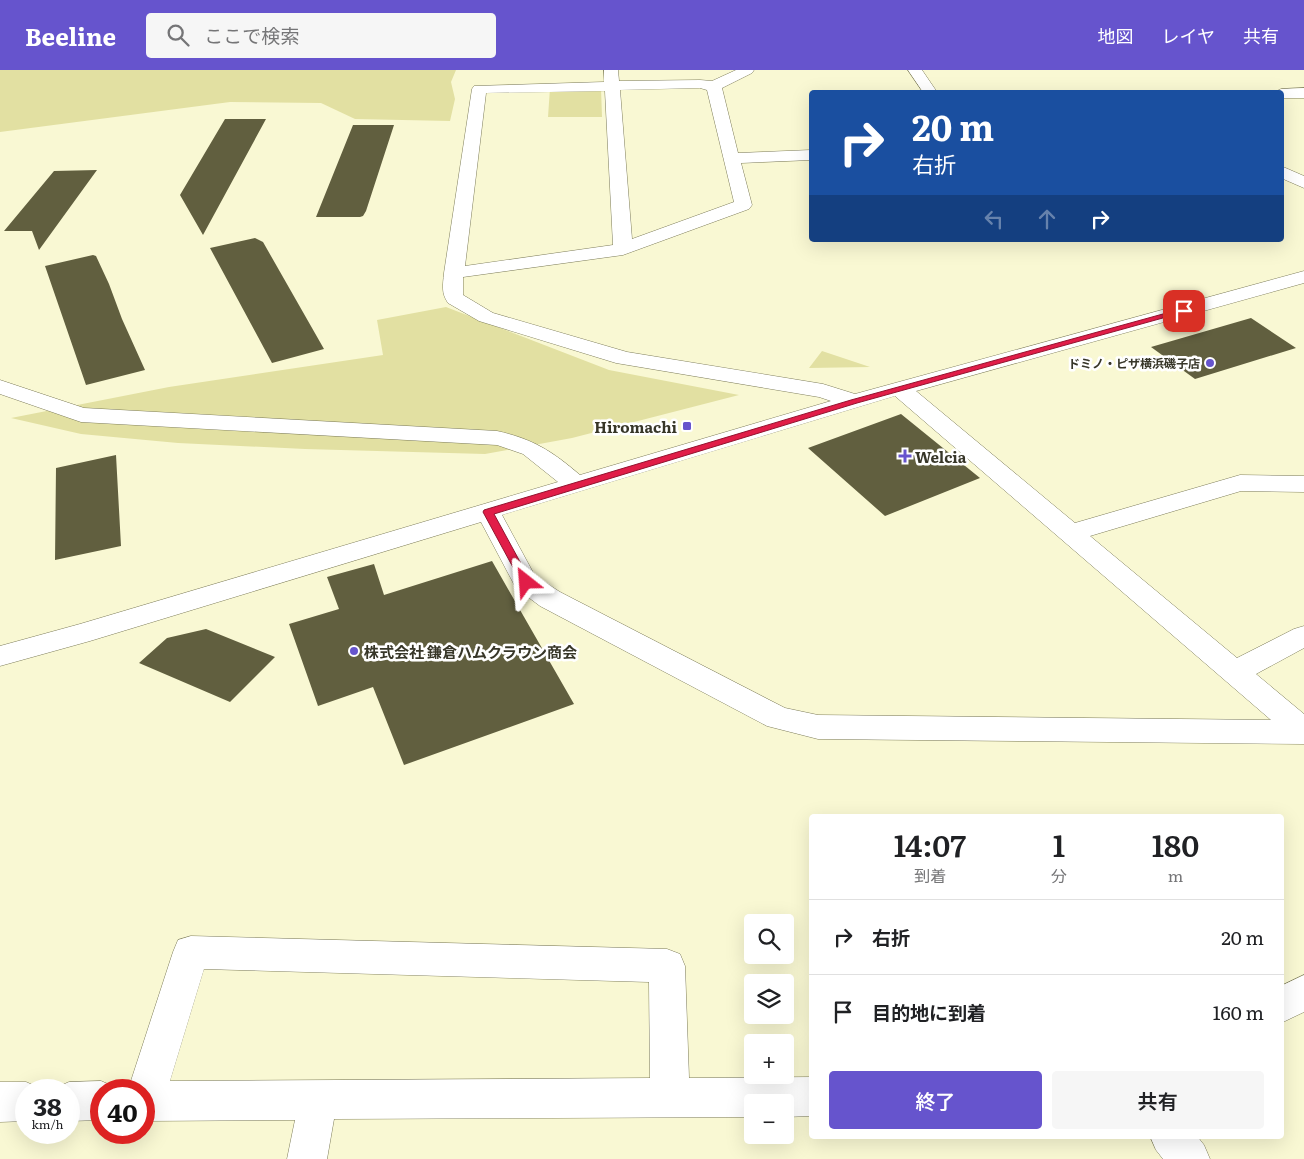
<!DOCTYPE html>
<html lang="ja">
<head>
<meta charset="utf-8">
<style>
  :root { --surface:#fff; --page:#f6f6f6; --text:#202124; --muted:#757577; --line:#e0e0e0; --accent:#6654cd }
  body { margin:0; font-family:Literata,"Noto Sans JP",serif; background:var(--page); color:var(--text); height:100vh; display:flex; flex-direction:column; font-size:19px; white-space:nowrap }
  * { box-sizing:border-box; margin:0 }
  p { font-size:16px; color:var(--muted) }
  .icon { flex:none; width:28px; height:28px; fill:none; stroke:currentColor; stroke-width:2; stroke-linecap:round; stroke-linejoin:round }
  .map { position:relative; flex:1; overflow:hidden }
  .details { position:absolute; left:809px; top:744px; width:475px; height:325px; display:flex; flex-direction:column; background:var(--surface); border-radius:5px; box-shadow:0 5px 20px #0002 }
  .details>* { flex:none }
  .top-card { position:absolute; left:809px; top:20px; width:475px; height:152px; border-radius:5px; box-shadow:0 5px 20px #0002; background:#1a4fa0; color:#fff; overflow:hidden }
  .fabs { position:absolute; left:744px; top:844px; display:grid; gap:10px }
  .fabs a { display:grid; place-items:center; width:50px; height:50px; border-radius:5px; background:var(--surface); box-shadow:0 5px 20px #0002; font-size:25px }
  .speed { position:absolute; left:15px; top:1009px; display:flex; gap:10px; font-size:25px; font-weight:700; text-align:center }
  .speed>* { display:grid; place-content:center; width:65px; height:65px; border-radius:50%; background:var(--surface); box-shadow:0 5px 20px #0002; line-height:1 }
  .speed small { font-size:12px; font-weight:400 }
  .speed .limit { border:8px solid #d22; background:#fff; color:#111 }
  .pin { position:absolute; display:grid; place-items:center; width:42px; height:42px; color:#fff; margin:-21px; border-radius:10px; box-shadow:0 2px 8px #0006 }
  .me { position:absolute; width:55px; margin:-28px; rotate:332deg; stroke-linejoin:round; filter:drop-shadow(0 0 4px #0008) }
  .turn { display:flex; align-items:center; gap:18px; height:105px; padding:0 20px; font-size:22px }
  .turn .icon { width:65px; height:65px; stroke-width:2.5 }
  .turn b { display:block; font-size:35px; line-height:42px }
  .lanes { display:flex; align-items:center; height:48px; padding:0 20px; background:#0003; justify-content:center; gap:25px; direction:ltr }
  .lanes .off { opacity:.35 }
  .eta { display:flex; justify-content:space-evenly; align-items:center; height:85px; text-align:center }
  .eta b { font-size:30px; font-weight:600; line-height:35px }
  .action { display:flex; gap:10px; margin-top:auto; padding:10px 20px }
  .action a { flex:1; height:58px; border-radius:5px; background:var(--accent); color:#fff; font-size:20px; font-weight:600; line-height:58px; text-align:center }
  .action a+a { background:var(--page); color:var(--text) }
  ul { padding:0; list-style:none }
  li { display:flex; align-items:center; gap:15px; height:75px; padding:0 20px; border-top:1px solid var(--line) }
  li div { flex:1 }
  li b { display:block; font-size:19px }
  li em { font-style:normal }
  header { display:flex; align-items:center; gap:30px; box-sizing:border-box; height:70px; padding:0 25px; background:var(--accent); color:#fff }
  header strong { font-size:24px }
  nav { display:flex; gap:28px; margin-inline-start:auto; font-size:18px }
  .search { width:350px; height:45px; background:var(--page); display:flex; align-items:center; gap:12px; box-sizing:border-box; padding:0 18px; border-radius:5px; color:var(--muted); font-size:19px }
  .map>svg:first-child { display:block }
  .green { fill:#e2e0a2 }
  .building { fill:#615f3f }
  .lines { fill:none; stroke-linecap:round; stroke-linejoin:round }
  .minor-casing { stroke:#7e7d5b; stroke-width:1 }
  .minor { fill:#fff; fill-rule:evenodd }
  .route { fill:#e11d48; stroke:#92132f }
  .poi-dot { fill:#6654cd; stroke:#fff; stroke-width:2 }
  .labels { text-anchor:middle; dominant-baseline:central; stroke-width:5; stroke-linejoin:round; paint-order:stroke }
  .far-poi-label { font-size:12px; font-weight:bold; fill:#373628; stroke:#fff; text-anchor:end }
  .poi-label { font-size:15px; font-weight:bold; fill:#373628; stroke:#fff; text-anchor:start }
</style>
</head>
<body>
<header>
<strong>Beeline</strong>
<div class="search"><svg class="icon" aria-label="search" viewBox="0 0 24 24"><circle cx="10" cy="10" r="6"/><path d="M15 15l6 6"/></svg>ここで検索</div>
<nav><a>地図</a><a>レイヤ</a><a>共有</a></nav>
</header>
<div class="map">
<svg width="1304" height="1089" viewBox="0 0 1304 1089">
  <rect width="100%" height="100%" fill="#f9f8d3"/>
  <!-- green -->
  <path class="green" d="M0 0H456L451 12 455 29 450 51 355 49 321 33 230 32 0 62Z
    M550 18H601L602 47H548Z
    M446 237 609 300 739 325 572 368 485 384 305 379 178 373 81 364 11 348 169 317 383 285 377 250Z
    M822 281 870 297 809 298Z"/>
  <!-- building -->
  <path class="building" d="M225 49H266L203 165 180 125Z
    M353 55H394L366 141 363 146 360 147H316Z
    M97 100 39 180 32 161H4L54 101Z
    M255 168 263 172 324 279 272 293 210 178Z
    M93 185 96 186 109 214 122 249 145 300 86 315 45 196Z
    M1251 248 1296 278 1195 309 1151 277Z
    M901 344 980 408 885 446 808 378Z
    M116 385 121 476 55 490 56 398Z
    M492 491 574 634 404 695 373 617 318 636 289 554 339 539 327 507 374 494 384 525Z
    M206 559 275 587 230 632 139 593 167 568Z"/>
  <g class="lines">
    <defs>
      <path id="minor" d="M604 0H618L619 11 700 10 712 11 736 0H754L752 3 722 18 738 83 811 80V90L741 93 752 135 749 139 623 185 463 207V225L493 243 627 282 823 314 855 324 1304 201V213L916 321 1075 453 1240 405 1304 406V422L1241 421 1090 466 1237 588 1294 559 1304 556V578L1256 604 1304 644V674L818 669 767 656 540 536 516 518 481 452 90 571 0 596V576L80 554 558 412 523 384 497 375 81 352 0 324V310L84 338 497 361C533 369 552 381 580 405L831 331 819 327 616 293 479 251 448 233C441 223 443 215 444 203L472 19 474 16 604 12ZM700 18 707 20 734 132 632 169 620 20ZM605 21 613 175 465 196 486 23ZM895 326 1271 650 818 645 785 638 560 522 535 506 502 445Z
        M908 0H922L937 22H923Z
        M1304 18V28H1281V22H1275L1281 19Z
        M1281 96 1304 106V118L1281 108Z
        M191 866 667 879 680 884 685 896 689 1008 811 1007V1046L785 1047V1032H752V1047L334 1049 327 1089H287L295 1050 144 1051V1020H128L173 882 178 870ZM204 899 649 912 650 1008 170 1011Z
        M1304 905V942L1281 953V916Z
        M101 1011 115 1017 116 1020H101V1050L69 1051V1020H54L55 1018 69 1012Z
        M0 1012H26L40 1018 41 1020H26V1051L0 1052Z
        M1150 1066H1197L1204 1075 1210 1089H1163L1156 1080Z"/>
    </defs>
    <!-- minor casing -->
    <use href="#minor" class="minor-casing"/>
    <!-- minor -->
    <use href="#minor" class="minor"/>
  </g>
  <!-- route -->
  <path class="route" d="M1181 239 1188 241 857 333 494 444 531 512 529 514H522L483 442 484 440 851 330Z"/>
  <!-- markers -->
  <g class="poi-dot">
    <circle cx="1210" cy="293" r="5"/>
    <rect x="682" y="351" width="10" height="10" rx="2.5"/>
    <path d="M902.5 378.5h5v5h5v5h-5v5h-5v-5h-5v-5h5z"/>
    <circle cx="354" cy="581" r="5"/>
  </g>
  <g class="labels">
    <!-- far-poi labels -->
    <g class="far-poi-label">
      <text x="1200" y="293">ドミノ・ピザ横浜磯子店</text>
    </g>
    <!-- poi labels -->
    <g class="poi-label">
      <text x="677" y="356" text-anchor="end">Hiromachi</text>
      <text x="915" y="386">Welcia</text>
      <text x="364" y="581">株式会社 鎌倉ハムクラウン商会</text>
    </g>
  </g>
</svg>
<div class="fabs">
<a><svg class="icon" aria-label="search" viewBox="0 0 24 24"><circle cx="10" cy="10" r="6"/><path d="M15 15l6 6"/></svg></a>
<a><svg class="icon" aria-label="layers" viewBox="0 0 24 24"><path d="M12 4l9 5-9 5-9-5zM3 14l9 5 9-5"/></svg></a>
<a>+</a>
<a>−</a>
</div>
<div class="speed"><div>38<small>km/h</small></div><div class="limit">40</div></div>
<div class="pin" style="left:1184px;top:241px;background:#d93025"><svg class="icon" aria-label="arrive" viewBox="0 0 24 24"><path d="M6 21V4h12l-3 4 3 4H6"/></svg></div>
<svg class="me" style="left:526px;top:512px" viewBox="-20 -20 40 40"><path d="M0-17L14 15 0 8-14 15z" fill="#e11d48" stroke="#fff" stroke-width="4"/></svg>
<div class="top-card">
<div class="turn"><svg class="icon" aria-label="right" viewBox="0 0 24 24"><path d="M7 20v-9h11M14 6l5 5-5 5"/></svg><div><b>20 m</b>右折</div></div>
<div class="lanes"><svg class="icon off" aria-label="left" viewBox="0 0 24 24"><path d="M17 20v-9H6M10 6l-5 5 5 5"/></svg><svg class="icon off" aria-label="ahead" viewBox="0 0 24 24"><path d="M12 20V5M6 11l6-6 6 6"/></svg><svg class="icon" aria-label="right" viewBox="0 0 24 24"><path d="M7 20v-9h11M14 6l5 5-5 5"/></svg></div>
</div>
<section class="details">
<div class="eta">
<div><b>14:07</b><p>到着</p></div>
<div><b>1</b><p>分</p></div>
<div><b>180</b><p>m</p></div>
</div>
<ul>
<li><svg class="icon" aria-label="right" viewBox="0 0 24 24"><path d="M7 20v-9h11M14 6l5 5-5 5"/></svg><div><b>右折</b></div><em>20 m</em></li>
<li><svg class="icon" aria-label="arrive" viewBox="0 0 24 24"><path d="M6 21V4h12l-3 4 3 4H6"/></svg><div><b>目的地に到着</b></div><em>160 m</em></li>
</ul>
<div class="action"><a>終了</a><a>共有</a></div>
</section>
</div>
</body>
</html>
